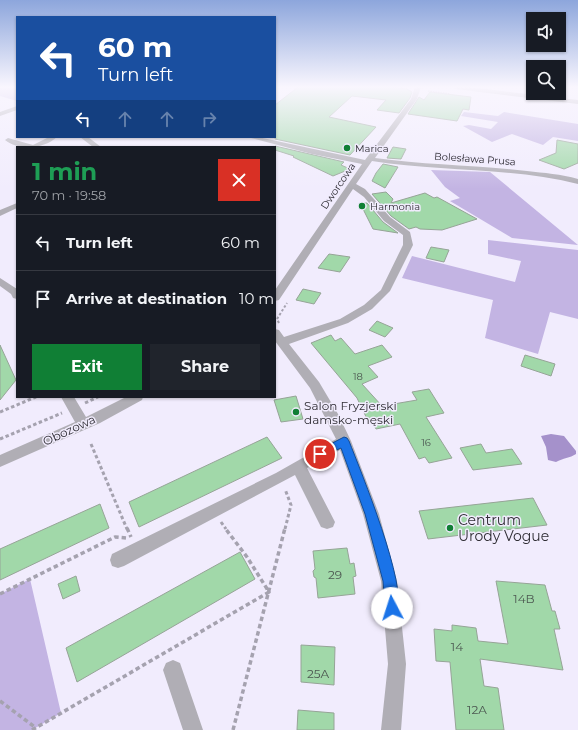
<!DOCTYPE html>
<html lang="en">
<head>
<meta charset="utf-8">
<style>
  :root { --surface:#171b24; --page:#20242c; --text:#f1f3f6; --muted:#9ea1a6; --line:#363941; --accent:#107f35 }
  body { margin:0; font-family:Montserrat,sans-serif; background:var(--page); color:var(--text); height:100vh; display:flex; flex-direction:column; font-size:15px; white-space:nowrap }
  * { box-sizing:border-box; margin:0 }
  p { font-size:13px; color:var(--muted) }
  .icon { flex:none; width:22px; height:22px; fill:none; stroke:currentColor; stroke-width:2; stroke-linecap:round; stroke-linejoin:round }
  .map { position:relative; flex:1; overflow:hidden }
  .details { position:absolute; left:16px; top:146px; width:260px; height:252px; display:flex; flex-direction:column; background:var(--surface); border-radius:0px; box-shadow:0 1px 3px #0004 }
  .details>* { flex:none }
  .hud { position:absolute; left:16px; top:16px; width:260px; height:122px; border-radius:0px; box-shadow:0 1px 3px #0004; background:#1a4fa0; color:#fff; overflow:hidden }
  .controls { position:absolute; left:526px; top:12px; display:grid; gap:8px }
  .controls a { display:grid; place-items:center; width:40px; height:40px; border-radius:0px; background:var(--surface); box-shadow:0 1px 3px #0004; font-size:20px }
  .pin { position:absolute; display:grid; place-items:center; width:34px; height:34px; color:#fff; margin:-17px; border:2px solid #fff; border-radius:50%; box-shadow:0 1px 4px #0007 }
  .me { position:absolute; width:44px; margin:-22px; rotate:355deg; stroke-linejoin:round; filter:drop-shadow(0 0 3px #0008) }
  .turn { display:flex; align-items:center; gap:14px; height:84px; padding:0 16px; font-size:18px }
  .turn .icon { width:52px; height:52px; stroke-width:2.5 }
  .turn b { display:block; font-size:28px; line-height:34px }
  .lanes { display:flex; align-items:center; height:38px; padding:0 16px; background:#0003; justify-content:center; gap:20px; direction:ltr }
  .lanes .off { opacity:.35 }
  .round { display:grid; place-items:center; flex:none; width:42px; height:42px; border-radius:0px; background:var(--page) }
  .overview { display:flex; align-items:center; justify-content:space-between; height:68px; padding:0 16px }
  h1 { font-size:24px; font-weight:700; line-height:30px; color:#1e9e55 }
  .action { display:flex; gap:8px; margin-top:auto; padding:8px 16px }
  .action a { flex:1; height:46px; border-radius:0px; background:var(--accent); color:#fff; font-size:16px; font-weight:700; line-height:46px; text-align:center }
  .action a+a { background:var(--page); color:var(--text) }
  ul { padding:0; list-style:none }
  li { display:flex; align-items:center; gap:12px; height:56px; padding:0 16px; border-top:1px solid var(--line) }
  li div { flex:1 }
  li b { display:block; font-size:15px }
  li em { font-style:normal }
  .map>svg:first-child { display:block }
  .green { fill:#c3b4e3 }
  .water { fill:#a591cb }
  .building { fill:#a1d8a9; stroke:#96a497 }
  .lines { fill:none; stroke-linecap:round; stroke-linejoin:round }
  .path-far3 { stroke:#a5a2af; stroke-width:1.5; stroke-dasharray:1.5 1; stroke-linecap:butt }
  .path-far2 { stroke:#a5a2af; stroke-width:2; stroke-dasharray:2.5 2; stroke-linecap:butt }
  .path-far1 { stroke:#a5a2af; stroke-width:3; stroke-dasharray:3.5 2.5; stroke-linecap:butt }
  .path { stroke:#a5a2af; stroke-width:3.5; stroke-dasharray:4.5 3; stroke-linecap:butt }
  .minor { fill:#b0aeb5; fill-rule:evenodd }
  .route { fill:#1a73e8; stroke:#114b97 }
  .poi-dot { fill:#107f35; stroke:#f1ecfd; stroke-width:1.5 }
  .labels { text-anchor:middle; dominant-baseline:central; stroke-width:3; stroke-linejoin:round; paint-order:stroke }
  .far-poi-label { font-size:10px; fill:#2f2d34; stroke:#f1ecfd; text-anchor:start }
  .far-street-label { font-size:10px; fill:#2f2d34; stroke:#f1ecfd }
  .number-label { font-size:10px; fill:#4c5851 }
  .poi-label { font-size:12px; fill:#2f2d34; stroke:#f1ecfd; text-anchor:start }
  .street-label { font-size:12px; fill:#2f2d34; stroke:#f1ecfd }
  .near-number-label { font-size:12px; fill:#4c5851 }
  .near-poi-label { font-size:14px; fill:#2f2d34; stroke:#f1ecfd; text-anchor:start }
</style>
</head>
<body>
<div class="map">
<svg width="578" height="730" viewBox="0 0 578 730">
  <rect width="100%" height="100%" fill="#f1ecfd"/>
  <!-- green -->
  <path class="green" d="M0 87H17V101L0 96Z
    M464 112 498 116 504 112 578 124V141L553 137 543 145 512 134 492 142 463 126 469 125 491 129 498 122 461 116Z
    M431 170 490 172 578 245 512 238 450 201 460 198 445 187Z
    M488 240 578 250V319L550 312 538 354 485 338 493 300 402 278 412 256 515 282 521 261 488 254Z
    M30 579 61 713 32 730H0V594Z"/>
  <!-- water -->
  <path class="water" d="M551 434 564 436 576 451V454C570 458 563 458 556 462L548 460 546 447 541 436Z"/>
  <!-- building -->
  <path class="building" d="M298 87H390L407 89 412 92 410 98 399 113 377 110 386 100 352 96 329 117 376 127 350 155 275 139V105Z
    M430 92 471 97 469 110 463 109 457 121 408 114 419 97 424 100Z
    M557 140 578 144V163L564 169 539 160 556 153Z
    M275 146 344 162 341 165 350 169 333 176 293 157 294 156 275 150Z
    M393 147 406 149 401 159 387 158Z
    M383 164 398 167 385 188 372 181 376 173Z
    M386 192 393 199 391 203 425 193 434 198 437 197 477 219 442 230 420 229 416 227 409 229 391 216 372 194Z
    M360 203H367L383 222 398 233 373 229Z
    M431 247 449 250 444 262 426 258Z
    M329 254 350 257 340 272 318 268Z
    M303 289 321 293 314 304 296 300Z
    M377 321 393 328 385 337 369 330Z
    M331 335 335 341 341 338 355 354 382 345 392 357 368 366 378 377 362 384 382 406 417 400 412 392 429 389 444 413 426 417 452 458 429 463 425 457 419 459 400 424 376 429 373 423H369L357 398 311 343Z
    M0 345 16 380 0 400Z
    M525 355 555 364 551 376 521 366Z
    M296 396 303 419 281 422 274 400Z
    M267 437 282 458 139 527 129 502Z
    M481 444 486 453 512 449 522 464 473 470 460 448Z
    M533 498 547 525 428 539 419 511Z
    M100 504 109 528 0 580V549Z
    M347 548 350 564 354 563 356 576 353 577 355 594 318 598 316 578 314 577 313 571 315 569 313 551Z
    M240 552 255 579 77 682 66 648Z
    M76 576 80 591 63 599 58 584Z
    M496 581 545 585 552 611H555L560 629H554L563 670 480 659 484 686 498 688 504 730H456L450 662 436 661 434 629 452 631V625L476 628 478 641 508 644Z
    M301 645 335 647 334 685 301 682Z
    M298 710 334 713V730H297Z"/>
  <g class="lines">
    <!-- path-far3 -->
    <path class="path-far3" d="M401 87 408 88
      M428 91 450 94"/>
    <!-- path-far2 -->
    <path class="path-far2" d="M279 323 277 319 287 303"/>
    <!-- path-far1 -->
    <path class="path-far1" d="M85 403 98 397
      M0 412 36 397
      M0 439 62 413
      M91 444 127 529
      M221 522 226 529
      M285 529 291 505 285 489"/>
    <!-- path -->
    <path class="path" d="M127 528 131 537
      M0 594 115 537 126 538
      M0 701 36 728
      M32 730 269 592 247 557 225 528
      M233 730 285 528"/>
    <!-- minor -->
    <path class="minor" d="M415 87H421L417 99 375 158C425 165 476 165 527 171 544 173 561 174 578 179V184C511 167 440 172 372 161L356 184 365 189 390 217 410 232 413 245 390 291 372 309 348 323 289 344 319 382 338 414 351 441 379 514 397 581 406 664 401 730H381L388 664 381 581 363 514 340 450 307 468 335 522 333 527 327 529 321 527 295 475 124 566 118 568 112 566 110 560 112 554 276 473 336 439 310 388 275 341V329L279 330 284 337 340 319 364 305 381 290 403 245V235L384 221 364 197 353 189 279 300 275 301V290L362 164 312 154 247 137H258L365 160 411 99Z
      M453 87H469L578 100V104L456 89Z
      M17 106V110L0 116V112Z
      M49 137H57C44 149 19 151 5 140L8 138 33 145Z
      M80 137H88L101 147H93Z
      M17 203V208L0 216V210Z
      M0 278 17 289V299L13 298 11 294 0 286Z
      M61 397H74L86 417 126 397H143L142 400 100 423 0 467V455L75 422Z
      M173 660 180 663 203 730H183L163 670 166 663Z"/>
  </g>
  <!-- sky -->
  <linearGradient id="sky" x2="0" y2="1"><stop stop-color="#8da6dc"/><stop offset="0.46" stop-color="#f9f6fe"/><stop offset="1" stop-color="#f9f6fe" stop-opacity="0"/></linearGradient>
  <rect width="578" height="189" fill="url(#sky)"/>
  <!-- route -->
  <path class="route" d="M344 437 347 438 349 441C361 472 408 586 397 613L392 615 387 613 385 608 383 581 365 514 341 448 320 458 317 457 315 454 317 451Z"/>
  <!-- markers -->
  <g class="poi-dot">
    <circle cx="347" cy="148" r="4"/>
    <circle cx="362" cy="206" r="4"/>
    <circle cx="296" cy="412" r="4"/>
    <circle cx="450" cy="528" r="4"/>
  </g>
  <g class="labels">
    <!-- far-poi labels -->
    <g class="far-poi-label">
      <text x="355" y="148">Marica</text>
      <text x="370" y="206">Harmonia</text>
    </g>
    <!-- far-street labels -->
    <g class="far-street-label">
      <text transform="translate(475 159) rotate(4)">Bolesława Prusa</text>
      <text transform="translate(338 186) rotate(-56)">Dworcowa</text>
    </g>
    <!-- number labels -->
    <g class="number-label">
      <text x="358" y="376">18</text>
      <text x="426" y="442">16</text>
    </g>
    <!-- poi labels -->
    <g class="poi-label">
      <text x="304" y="405">Salon Fryzjerski<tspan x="304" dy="14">damsko-męski</tspan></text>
    </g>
    <!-- street labels -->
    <g class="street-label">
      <text transform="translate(69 430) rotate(-25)">Obozowa</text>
    </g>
    <!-- near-number labels -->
    <g class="near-number-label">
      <text x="335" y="574">29</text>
      <text x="524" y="598">14B</text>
      <text x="457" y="646">14</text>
      <text x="318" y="673">25A</text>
      <text x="477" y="709">12A</text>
    </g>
    <!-- near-poi labels -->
    <g class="near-poi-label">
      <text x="458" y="520">Centrum<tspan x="458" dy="16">Urody Vogue</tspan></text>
    </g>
  </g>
</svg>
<div class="controls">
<a><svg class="icon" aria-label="sound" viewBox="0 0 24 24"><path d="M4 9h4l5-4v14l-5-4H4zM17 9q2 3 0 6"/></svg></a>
<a><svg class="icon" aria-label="search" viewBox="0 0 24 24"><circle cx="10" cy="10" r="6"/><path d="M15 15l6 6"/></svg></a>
</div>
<div class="pin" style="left:320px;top:454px;background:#d93025"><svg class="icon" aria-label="arrive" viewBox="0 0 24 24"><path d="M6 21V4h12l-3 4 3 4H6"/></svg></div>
<svg class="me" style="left:392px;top:608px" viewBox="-20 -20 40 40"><circle r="19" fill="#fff"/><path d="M0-13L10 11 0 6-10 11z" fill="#1a73e8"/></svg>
<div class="hud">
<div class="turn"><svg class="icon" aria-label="left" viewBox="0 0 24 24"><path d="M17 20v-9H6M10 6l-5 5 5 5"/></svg><div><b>60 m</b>Turn left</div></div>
<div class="lanes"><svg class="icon" aria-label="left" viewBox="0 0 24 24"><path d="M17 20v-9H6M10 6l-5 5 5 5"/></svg><svg class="icon off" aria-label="ahead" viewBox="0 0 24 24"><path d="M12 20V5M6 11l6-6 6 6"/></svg><svg class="icon off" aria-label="ahead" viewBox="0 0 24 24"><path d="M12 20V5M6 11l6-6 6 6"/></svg><svg class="icon off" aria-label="right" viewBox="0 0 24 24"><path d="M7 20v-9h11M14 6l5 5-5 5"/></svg></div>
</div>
<section class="details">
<div class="overview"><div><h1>1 min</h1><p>70 m · 19:58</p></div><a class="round" style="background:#d93025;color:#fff"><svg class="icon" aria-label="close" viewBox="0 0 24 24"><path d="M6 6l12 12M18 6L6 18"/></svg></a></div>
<ul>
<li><svg class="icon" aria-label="left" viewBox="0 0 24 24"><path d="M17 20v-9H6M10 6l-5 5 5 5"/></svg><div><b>Turn left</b></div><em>60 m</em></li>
<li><svg class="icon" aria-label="arrive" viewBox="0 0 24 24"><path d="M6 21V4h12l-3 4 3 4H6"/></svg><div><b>Arrive at destination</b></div><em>10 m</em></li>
</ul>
<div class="action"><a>Exit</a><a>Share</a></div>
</section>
</div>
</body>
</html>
